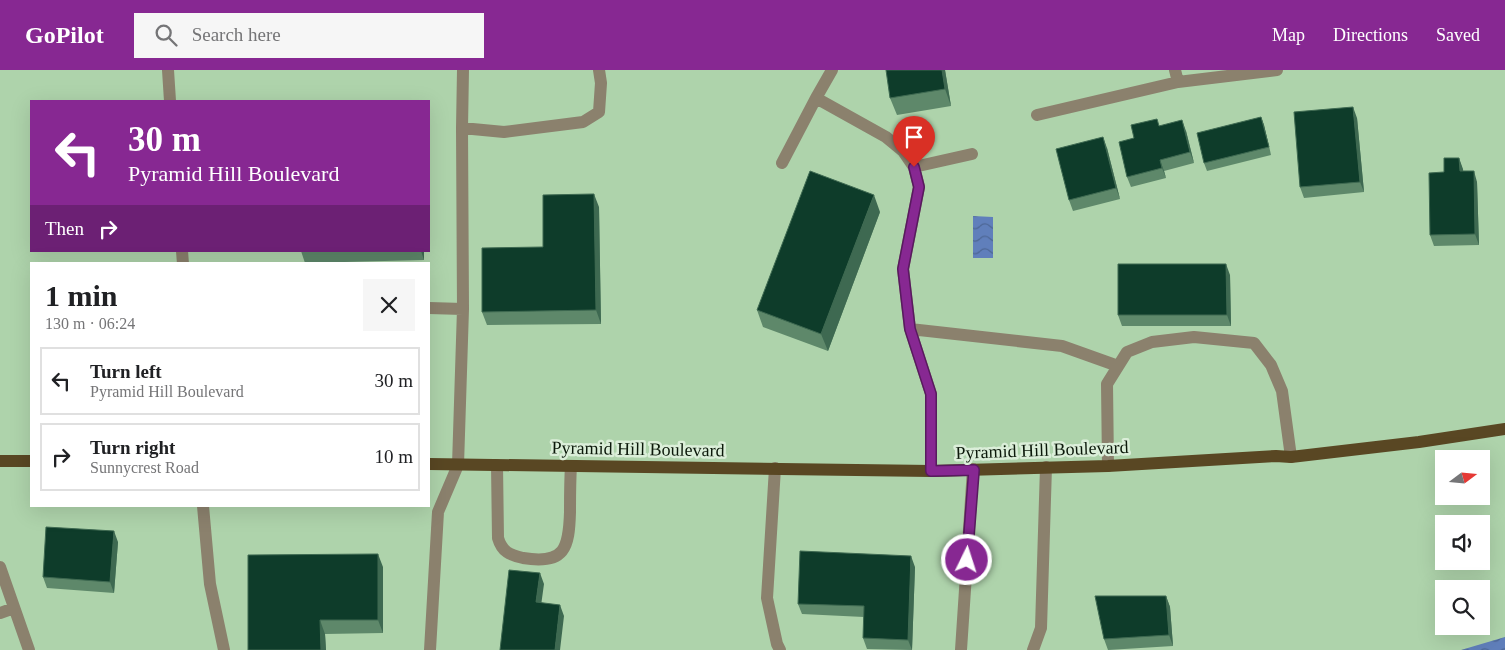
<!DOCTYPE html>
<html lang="en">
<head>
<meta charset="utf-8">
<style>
  :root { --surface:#fff; --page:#f6f6f6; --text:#202124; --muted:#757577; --line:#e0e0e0; --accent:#872892 }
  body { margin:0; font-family:"Times New Roman",serif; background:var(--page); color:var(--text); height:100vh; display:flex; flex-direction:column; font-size:19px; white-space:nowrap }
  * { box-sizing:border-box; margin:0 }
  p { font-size:16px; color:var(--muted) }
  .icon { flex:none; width:28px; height:28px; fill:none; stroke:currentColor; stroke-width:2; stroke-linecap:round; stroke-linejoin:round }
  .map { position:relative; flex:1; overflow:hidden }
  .panel { position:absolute; left:30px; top:192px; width:400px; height:245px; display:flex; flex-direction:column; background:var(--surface); border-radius:0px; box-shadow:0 5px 20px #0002 }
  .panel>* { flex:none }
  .hud { position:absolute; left:30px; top:30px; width:400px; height:152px; border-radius:0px; box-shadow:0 5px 20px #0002; background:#872892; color:#fff; overflow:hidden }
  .needle { width:32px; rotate:74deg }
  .controls { position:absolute; left:1435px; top:380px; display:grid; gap:10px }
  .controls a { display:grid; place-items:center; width:55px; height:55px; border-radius:0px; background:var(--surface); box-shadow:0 5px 20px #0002; font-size:25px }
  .pin { position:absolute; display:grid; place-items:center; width:42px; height:42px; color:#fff; margin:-51px -21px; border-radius:50% 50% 50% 0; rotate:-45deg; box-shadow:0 0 5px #0007 }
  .pin .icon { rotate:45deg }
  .me { position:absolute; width:55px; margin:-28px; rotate:4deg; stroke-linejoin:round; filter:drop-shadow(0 0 4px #0008) }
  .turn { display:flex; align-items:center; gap:18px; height:105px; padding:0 15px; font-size:22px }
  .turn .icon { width:65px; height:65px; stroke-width:2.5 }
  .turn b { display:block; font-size:35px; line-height:42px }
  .then { display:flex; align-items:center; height:48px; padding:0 15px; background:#0003; gap:10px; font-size:19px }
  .round { display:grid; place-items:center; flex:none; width:52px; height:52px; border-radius:0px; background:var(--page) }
  .summary { display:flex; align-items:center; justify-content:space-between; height:85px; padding:0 15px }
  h1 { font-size:30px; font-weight:800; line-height:38px }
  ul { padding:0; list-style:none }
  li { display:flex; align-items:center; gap:15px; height:68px; margin:0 10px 8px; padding:0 5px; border:2px solid var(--line); border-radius:0px }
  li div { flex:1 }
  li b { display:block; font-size:19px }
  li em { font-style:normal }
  header { display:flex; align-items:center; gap:30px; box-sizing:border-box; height:70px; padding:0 25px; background:var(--accent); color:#fff }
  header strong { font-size:24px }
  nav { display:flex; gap:28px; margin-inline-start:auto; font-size:18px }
  .search { width:350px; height:45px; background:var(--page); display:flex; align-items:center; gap:12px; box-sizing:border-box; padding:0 18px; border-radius:0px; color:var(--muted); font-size:19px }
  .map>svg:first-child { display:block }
  .water { fill:url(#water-waves) }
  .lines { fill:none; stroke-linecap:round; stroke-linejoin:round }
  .minor { stroke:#8b816d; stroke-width:12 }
  .major { stroke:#594723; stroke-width:12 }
  .wall { fill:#5e886a }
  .shaded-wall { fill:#3e6951 }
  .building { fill:#0e3c2a; stroke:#3e6951 }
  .route-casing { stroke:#581a5f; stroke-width:12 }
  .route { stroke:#872892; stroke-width:9 }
  .labels { text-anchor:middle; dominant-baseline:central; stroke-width:5; stroke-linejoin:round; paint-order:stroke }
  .street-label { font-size:18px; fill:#0b180a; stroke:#dbeed9 }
</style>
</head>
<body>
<header>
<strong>GoPilot</strong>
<div class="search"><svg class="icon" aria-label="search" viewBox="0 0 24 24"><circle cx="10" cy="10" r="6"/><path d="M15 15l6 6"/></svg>Search here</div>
<nav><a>Map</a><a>Directions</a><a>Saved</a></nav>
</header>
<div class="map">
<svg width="1505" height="580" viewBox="0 0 1505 580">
  <defs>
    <pattern id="water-waves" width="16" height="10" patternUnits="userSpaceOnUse" patternTransform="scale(1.25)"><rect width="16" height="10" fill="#607fbb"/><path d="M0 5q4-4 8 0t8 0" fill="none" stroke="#4d6796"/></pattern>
  </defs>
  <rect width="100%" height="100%" fill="#aed3ab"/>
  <!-- water -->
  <path class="water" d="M973 146 993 147V188H973Z
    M1505 567V580H1461Z"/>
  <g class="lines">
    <!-- minor -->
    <path class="minor" d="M168 0 170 31
      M832 0 816 28 886 67 903 81 914 97 919 117 903 199 910 259 931 324V401
      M1175 0 1178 12
      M1037 45 1178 12 1277 0
      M462 58 504 62 583 52 599 42 601 13 599 0
      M782 93 816 28
      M914 97 972 84
      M182 181 183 194
      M429 238 463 239
      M910 259 1062 276 1118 296
      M497 395 498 468C502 482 510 485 523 488 565 495 569 478 570 442 570 427 570 411 571 396
      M1108 396 1107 314 1127 282 1152 272 1194 267 1254 273 1271 295 1282 321 1291 387
      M775 398 767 528 777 574 780 580
      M203 436 210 514 224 580
      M0 497 29 580
      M0 543 14 538
      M430 580 438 442 458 395 463 239 462 58 463 0
      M961 580 973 399
      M1033 580 1041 558 1046 397"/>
    <!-- major -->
    <path class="major" d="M0 391H31
      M429 394 931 401 1108 396 1276 386 1291 387 1419 372 1505 359"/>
  </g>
  <!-- wall -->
  <path class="wall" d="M945 0 951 36 897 45 890 28Z
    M1261 47 1264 55 1271 85 1207 101 1204 93Z
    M1357 48 1364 122 1304 128 1300 117Z
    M1159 56 1186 61 1194 93 1164 101 1166 108 1131 117 1127 107 1134 68Z
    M1107 78 1120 129 1073 141 1069 130Z
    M1459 88 1463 101 1477 112 1479 175 1434 176 1430 165Z
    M599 137 601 254 487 255 482 242Z
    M880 142 828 281 763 257 757 240Z
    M301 181H424V190L305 193Z
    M1230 205 1231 256H1122L1118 245Z
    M118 472 114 523 47 518 43 507Z
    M383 497V563L325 564 326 580H248Z
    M915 497 912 580 867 579 863 568 864 547 802 544 798 534Z
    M1166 526 1170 537 1173 576 1108 580 1104 569Z"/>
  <!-- shaded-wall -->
  <path class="shaded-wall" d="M942 0H945L951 36 945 19Z
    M1353 37 1357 48 1364 122 1360 112Z
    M1261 47 1264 55 1271 85 1269 77Z
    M1182 50 1186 61 1194 93 1190 82Z
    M1103 67 1107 78 1120 129 1116 118Z
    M1459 88 1463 99 1464 112 1460 101Z
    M1160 90 1164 101 1166 108 1162 98Z
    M1474 101 1477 112 1479 175 1475 164Z
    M594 124 599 137 601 254 596 240Z
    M874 125 880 142 828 281 821 264Z
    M421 181H424V190Z
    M1226 194 1230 205 1231 256 1227 245Z
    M114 461 118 472 114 523 110 512Z
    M378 484 383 497V563L378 550Z
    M911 486 915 497 912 580 908 570Z
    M540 503 544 514 540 543 536 532Z
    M1166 526 1170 537 1173 576 1169 565Z
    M560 535 564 546 560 580H555Z
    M320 550 325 564 326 580H321Z"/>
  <!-- building -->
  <path class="building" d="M886 0H942L945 19 890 28Z
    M1353 37 1360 112 1300 117 1294 42Z
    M1261 47 1269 77 1204 93 1197 63Z
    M1157 49 1159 56 1182 50 1190 82 1160 90 1162 98 1127 107 1119 72 1134 68 1131 55Z
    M1103 67 1116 118 1069 130 1056 79Z
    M1444 88H1459L1460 101H1474L1475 164 1430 165 1429 103 1444 102Z
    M810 101 874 125 821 264 757 240Z
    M594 124 596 240 482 242V178L543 177V125Z
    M1118 194H1226L1227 245H1118Z
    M46 457 114 461 110 512 43 507Z
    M800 481 911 486 908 570 863 568 864 536 798 534Z
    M378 484V550H320L321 580H248V485Z
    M509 500 540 503 536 532 560 535 555 580H500Z
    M1095 526H1166L1169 565 1104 569Z"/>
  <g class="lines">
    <defs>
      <path id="route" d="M914 97 919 117 903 199 910 259 931 324V401L974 400 967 490"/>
    </defs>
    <!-- route casing -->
    <use href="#route" class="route-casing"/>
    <!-- route -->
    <use href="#route" class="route"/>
  </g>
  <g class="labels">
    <!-- street labels -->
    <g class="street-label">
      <text transform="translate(638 379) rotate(1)">Pyramid Hill Boulevard</text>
      <text transform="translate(1042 380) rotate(-2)">Pyramid Hill Boulevard</text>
    </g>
  </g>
</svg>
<div class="controls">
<a><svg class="needle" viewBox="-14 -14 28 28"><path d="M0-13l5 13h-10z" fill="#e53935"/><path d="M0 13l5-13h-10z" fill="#757577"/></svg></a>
<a><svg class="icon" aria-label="sound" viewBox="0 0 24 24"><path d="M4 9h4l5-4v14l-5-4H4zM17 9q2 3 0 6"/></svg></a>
<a><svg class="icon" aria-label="search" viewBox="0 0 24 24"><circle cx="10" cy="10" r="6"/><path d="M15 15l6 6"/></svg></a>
</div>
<div class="pin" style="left:914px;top:97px;background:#d93025"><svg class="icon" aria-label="arrive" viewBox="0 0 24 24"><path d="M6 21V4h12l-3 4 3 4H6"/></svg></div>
<svg class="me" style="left:967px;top:490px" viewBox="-20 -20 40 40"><circle r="17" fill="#872892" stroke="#fff" stroke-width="3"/><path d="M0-11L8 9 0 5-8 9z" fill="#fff"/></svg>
<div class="hud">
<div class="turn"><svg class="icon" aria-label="left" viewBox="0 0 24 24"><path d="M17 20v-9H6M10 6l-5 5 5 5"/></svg><div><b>30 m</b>Pyramid Hill Boulevard</div></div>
<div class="then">Then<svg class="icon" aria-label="right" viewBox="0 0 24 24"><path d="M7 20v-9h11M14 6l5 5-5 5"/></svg></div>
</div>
<section class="panel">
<div class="summary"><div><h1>1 min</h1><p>130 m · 06:24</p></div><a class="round"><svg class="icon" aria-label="close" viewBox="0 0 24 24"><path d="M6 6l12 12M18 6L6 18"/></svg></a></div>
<ul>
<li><svg class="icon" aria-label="left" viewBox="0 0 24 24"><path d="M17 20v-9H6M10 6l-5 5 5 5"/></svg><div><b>Turn left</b><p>Pyramid Hill Boulevard</p></div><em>30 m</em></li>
<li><svg class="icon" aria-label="right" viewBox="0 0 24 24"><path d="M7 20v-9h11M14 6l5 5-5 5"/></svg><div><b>Turn right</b><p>Sunnycrest Road</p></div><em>10 m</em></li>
</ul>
</section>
</div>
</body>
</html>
